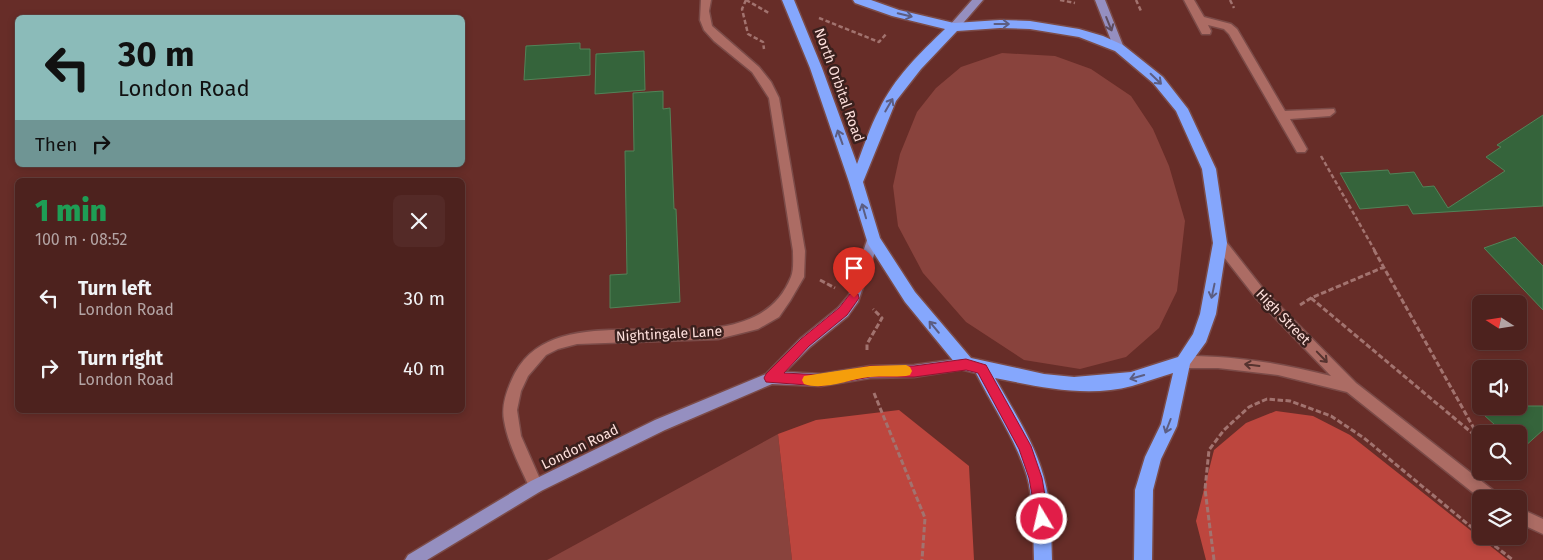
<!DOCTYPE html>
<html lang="en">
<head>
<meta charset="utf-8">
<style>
  :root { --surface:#4d221e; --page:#542a27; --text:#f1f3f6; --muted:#b3a4a4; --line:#643f3c }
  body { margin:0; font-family:"Fira Sans",sans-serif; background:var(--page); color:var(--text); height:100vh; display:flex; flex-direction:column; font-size:19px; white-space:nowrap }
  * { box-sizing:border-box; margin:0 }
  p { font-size:16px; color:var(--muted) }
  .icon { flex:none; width:28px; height:28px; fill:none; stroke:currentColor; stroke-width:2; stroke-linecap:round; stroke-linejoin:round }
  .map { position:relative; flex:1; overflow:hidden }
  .details { position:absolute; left:15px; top:178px; width:450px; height:235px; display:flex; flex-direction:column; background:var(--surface); border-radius:8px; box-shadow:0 2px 8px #0003,0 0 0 1px var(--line) }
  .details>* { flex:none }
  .banner { position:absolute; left:15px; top:15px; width:450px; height:152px; border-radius:8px; box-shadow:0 2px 8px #0003,0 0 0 1px var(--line); background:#8bbbb9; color:#111; overflow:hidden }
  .needle { width:32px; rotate:282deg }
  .controls { position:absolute; left:1472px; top:295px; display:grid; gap:10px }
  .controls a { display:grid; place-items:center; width:55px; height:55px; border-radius:8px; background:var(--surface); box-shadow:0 2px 8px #0003,0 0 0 1px var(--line); font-size:25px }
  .pin { position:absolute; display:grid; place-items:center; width:42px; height:42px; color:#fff; margin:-51px -21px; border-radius:50% 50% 50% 0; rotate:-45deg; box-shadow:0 0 5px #0007 }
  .pin .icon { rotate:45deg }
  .me { position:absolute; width:55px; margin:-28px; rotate:351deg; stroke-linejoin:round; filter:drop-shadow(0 0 4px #0008) }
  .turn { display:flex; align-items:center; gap:18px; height:105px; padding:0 20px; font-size:22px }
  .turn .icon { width:65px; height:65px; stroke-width:2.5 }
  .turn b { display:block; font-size:35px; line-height:42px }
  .then { display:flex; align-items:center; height:48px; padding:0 20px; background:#0003; gap:10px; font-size:19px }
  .round { display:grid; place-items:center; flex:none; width:52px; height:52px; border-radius:8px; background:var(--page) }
  .head { display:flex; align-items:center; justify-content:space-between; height:85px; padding:0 20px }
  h1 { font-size:30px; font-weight:800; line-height:38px; color:#1e9e55 }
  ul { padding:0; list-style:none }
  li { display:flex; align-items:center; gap:15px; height:70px; padding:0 20px }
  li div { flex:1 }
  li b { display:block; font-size:19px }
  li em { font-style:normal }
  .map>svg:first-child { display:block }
  .green { fill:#89433d }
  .forest { fill:#bd463e }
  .building { fill:#35643b; stroke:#528358 }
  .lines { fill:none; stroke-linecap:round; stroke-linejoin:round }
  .minor-casing { stroke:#7b4b48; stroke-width:3 }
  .major-casing { stroke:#7b4b48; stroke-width:3 }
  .highway-casing { stroke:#7b4b48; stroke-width:3 }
  .path-far1 { stroke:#a2736f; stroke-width:2.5; stroke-dasharray:4.5 2.5; stroke-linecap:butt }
  .path { stroke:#a2736f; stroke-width:3; stroke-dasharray:5.5 2.5; stroke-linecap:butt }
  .minor { fill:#ac6c64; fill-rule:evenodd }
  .major { fill:#958fc0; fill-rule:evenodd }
  .highway { fill:#85a7fd; fill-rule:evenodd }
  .oneway { stroke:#5c5d82 }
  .oneway2 { stroke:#5e4c5e }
  .oneway3 { stroke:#56332f }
  .route { fill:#e11d48; stroke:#92132f }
  .slow { fill:#f59e0b }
  .labels { text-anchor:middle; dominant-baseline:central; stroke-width:5; stroke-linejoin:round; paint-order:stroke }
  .street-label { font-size:14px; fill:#fddfdb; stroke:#3a201d }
</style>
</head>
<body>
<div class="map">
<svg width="1543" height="560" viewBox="0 0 1543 560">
  <rect width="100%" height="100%" fill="#672d28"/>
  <!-- green -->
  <path class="green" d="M1002 53 1055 56 1091 69 1131 96 1153 129 1169 166 1185 221 1177 291 1159 328 1126 357 1080 369 1024 360 966 322 923 273 898 226 893 186 900 154 917 112 936 88 961 67Z
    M778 434 792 560H547L551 558Z"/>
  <!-- forest -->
  <path class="forest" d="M899 410 969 466 974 560H792L778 434 816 420Z
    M1276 411 1313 416 1350 435 1508 560H1206L1196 521 1214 450 1246 423Z"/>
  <!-- building -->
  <path class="building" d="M580 43V49H590V75L524 80 526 46Z
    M644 51 645 90 595 94 596 54Z
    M663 91V109L670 108 674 209H676L680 302 610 308V275L627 274 625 151H634L633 93Z
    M1543 115V206L1413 214 1408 205 1360 209 1340 173 1388 170 1390 174 1414 172 1423 187 1434 186 1448 208 1505 171 1486 157 1501 147 1497 145Z
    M1515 237 1543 266V310L1484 248Z
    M1474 406H1543V430L1523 448 1519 445V434H1505Z"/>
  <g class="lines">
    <defs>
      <path id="minor" d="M701 0H711L709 11 712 26 759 67 771 82 779 98 805 251 804 277 790 301 779 317 758 329 718 339 577 344 558 349 546 355 528 376 521 391 517 410 521 436 543 486 541 491 536 493 531 491C521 468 508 445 504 420 501 404 508 387 515 373 564 281 749 382 791 277 794 270 793 259 793 251L769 98 752 72 714 41 704 30 700 20Z
        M1184 0H1194L1204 17 1231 24 1237 29 1285 111 1334 109 1335 112 1330 116 1290 119 1307 149 1305 152H1297L1229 34 1224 29 1208 25 1211 31 1210 34H1202Z
        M1220 238 1224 239 1264 290 1356 383 1498 494 1500 499H1481L1347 392 1278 375 1218 368H1183L1178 366 1176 362 1178 358 1183 356C1237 356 1279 363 1331 376L1256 298 1216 247 1214 243 1216 239Z
        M1519 508 1543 519V534L1519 523Z"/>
      <path id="major" d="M972 0H983L958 29H950V25Z
        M1095 0H1105L1124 48 1123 51 1119 52 1114 48Z
        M873 235 877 236 879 240 858 302 848 316 810 347 785 372 821 374 870 366 914 365 966 358 971 360 973 364 971 368 914 377 870 378 821 386 772 384 665 430 541 491 427 560H405L408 555 531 481 655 420 766 374 800 339 838 308 849 295 867 240 869 236Z"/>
      <path id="highway" d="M782 0H794L822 68 857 164C864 146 870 127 879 110 894 78 920 53 945 29L892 16 855 3 853 0H871L899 10 954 23 1000 20 1030 21 1079 29 1103 36 1123 45 1163 77 1188 109 1216 169 1227 243 1216 314 1206 342 1190 364 1177 426 1161 459 1153 490 1152 560H1134L1135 490 1145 457 1161 424 1173 373C1159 377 1146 382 1132 386 1087 398 1040 387 995 378 1014 412 1038 447 1046 486 1052 510 1051 535 1052 560H1034C1033 532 1034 503 1027 476 1016 440 993 407 976 373L960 369 905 302 868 244 849 182 810 68ZM1000 28 1030 29 1079 37 1115 51 1153 83 1176 111 1202 169 1213 243 1200 314 1193 334 1178 357 1131 372 1074 377 1044 374 971 358 915 292 880 238 863 182 896 101 921 69 957 31Z"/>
    </defs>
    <!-- minor casing -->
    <use href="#minor" class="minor-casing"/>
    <!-- major casing -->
    <use href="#major" class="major-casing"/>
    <!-- highway casing -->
    <use href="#highway" class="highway-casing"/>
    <!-- path-far1 -->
    <path class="path-far1" d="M746 0 742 9 748 34 763 42 764 49
      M746 0 769 13
      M1060 0 1075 3
      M1136 0 1141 11
      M1230 0 1234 8
      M819 18 879 42 887 33
      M1321 156 1375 251"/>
    <!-- path -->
    <path class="path" d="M1374 250 1481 441
      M820 280 835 288
      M1311 298 1478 438
      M1300 305 1311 298 1384 267
      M867 350V344L882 318 873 309
      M874 393 925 518 922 560
      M1482 536 1513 560
      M1214 560 1205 489 1209 450 1224 430 1249 407 1267 399 1290 401 1331 416 1364 438 1481 535"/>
    <!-- minor -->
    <use href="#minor" class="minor"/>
    <!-- major -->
    <use href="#major" class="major"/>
    <!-- highway -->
    <use href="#highway" class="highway"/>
  </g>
  <!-- one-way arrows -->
  <defs><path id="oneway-shaft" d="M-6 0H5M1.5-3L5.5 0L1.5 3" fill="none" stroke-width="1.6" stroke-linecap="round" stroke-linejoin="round" transform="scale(1.25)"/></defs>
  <g class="oneway">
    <use href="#oneway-shaft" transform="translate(905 15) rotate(14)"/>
    <use href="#oneway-shaft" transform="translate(1002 24)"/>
    <use href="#oneway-shaft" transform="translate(1156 79) rotate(44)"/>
    <use href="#oneway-shaft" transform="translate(889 105) rotate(-60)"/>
    <use href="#oneway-shaft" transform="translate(840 137) rotate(-110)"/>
    <use href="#oneway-shaft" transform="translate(864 211) rotate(-106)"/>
    <use href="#oneway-shaft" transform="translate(1213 291) rotate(102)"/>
    <use href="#oneway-shaft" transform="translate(934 327) rotate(-130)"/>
    <use href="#oneway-shaft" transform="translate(1137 377) rotate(164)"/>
    <use href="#oneway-shaft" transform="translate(1168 426) rotate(111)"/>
  </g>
  <use class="oneway2" href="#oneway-shaft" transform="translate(1109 24) rotate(68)"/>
  <g class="oneway3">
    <use href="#oneway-shaft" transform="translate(1322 357) rotate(46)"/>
    <use href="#oneway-shaft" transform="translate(1252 365) rotate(-173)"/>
  </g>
  <!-- route -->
  <path class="route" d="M854 293 858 294 859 298 847 315 809 346 784 373 821 375 870 366H914L966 359 986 365 1031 446 1042 478 1049 519 1047 524 1042 526 1037 524 1029 478 1019 449 978 373 966 370 914 377H870L821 386 766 382 764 378 766 374 801 339 839 308 850 294Z"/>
  <!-- slow -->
  <path class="slow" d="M906 365 910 367 912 371 910 375 906 376C894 377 882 376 870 377 849 379 824 391 804 384L802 380 804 376 870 366Z"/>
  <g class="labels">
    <!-- street labels -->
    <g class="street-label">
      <text transform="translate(839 85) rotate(70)">North Orbital Road</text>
      <text transform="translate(1283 317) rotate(46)">High Street</text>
      <text transform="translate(669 334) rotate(-3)">Nightingale Lane</text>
      <text transform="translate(580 447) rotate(-26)">London Road</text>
    </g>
  </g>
</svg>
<div class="controls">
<a><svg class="needle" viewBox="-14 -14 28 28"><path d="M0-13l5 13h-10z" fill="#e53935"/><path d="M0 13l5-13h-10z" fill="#b3a4a4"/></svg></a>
<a><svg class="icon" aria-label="sound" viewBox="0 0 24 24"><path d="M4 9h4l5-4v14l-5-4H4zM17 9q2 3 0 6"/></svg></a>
<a><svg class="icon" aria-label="search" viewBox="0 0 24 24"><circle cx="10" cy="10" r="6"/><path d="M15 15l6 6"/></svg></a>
<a><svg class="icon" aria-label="layers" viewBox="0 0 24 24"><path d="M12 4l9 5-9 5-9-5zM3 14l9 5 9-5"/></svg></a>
</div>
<div class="pin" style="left:854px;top:298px;background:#d93025"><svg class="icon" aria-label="arrive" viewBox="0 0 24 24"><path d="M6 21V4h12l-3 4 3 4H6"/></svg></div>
<svg class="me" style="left:1042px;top:519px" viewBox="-20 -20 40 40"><circle r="17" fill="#e11d48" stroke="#fff" stroke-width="3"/><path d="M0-11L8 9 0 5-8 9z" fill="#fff"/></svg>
<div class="banner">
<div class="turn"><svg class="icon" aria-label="left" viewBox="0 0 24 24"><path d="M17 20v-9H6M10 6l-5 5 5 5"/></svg><div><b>30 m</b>London Road</div></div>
<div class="then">Then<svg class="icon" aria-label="right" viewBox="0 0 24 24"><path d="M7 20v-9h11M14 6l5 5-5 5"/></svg></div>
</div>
<section class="details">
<div class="head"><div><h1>1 min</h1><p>100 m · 08:52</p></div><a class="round"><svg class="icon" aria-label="close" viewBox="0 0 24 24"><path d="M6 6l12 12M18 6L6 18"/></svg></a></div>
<ul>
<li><svg class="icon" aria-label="left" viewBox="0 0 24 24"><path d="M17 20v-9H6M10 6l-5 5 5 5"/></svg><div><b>Turn left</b><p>London Road</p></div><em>30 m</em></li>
<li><svg class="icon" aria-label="right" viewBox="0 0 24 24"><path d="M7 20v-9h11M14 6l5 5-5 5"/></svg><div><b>Turn right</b><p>London Road</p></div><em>40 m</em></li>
</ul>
</section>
</div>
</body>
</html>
